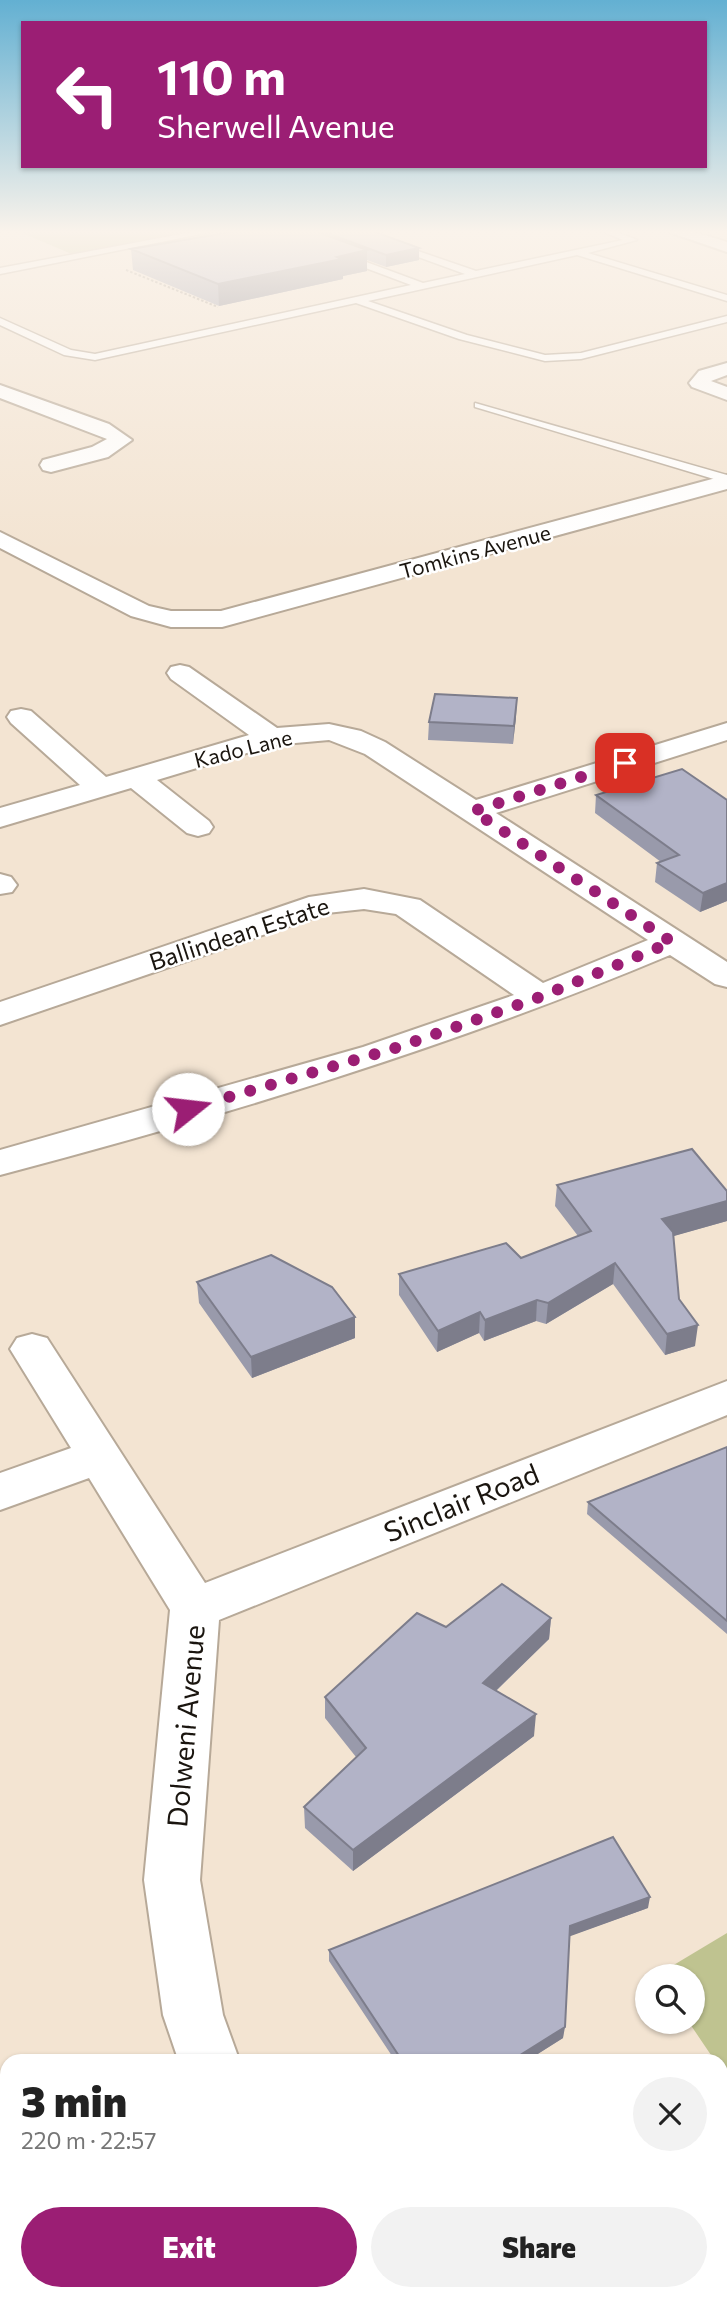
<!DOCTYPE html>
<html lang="en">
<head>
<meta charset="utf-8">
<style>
  :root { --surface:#fff; --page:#f2f2f2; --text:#222; --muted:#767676; --accent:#9b1e74 }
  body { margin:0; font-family:Commissioner,sans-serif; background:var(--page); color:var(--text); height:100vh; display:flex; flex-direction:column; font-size:26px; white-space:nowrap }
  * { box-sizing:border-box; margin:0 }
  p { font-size:23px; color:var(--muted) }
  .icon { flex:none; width:38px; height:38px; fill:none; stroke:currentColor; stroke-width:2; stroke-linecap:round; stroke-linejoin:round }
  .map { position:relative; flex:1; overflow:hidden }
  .panel { position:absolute; left:0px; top:2054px; width:728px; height:247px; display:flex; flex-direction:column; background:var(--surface); border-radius:21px 21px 0 0; box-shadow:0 2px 5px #0004 }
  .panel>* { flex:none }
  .hud { position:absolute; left:21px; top:21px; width:686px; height:147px; border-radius:0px; box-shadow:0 2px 5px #0004; background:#9b1e74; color:#fff; overflow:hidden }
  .controls { position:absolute; left:635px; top:1964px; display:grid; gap:14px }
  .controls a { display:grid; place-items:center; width:70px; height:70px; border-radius:50%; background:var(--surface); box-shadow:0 2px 5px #0004; font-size:35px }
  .pin { position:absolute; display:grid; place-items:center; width:60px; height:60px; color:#fff; margin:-30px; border-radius:14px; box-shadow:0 4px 10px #0006 }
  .me { position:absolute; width:77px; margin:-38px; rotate:74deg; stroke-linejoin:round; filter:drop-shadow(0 0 5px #0008) }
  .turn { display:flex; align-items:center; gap:24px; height:147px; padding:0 21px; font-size:32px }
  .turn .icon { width:91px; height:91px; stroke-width:2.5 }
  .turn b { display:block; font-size:49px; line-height:60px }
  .round { display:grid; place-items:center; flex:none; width:74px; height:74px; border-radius:37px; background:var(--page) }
  .headline { display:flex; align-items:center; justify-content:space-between; height:119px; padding:0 21px }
  h1 { font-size:42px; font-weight:800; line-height:52px }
  .primary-button { display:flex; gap:14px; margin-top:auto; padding:14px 21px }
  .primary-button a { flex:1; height:80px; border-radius:42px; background:var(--accent); color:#fff; font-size:28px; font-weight:800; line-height:80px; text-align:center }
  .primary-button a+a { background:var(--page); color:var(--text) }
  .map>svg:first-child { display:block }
  .green { fill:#bfc390 }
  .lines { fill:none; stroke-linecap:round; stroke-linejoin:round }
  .lane-casing { stroke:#b7a998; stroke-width:3 }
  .street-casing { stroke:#b7a998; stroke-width:4 }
  .secondary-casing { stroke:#b7a998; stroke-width:4 }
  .path { stroke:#a3988a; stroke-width:2; stroke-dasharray:2.5 2; stroke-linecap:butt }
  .lane { fill:#fff; fill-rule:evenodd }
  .street { fill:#fff; fill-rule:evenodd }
  .secondary { fill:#fff; fill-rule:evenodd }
  .wall { fill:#999aab }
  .shaded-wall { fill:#7d7d8b }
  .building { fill:#b2b3c7; stroke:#7d7d8b; stroke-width:2 }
  .route { stroke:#9b1e74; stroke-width:12; stroke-dasharray:0 21.6 }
  .labels { text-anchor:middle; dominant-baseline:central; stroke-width:5; stroke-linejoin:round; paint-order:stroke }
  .far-street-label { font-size:21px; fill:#1a150f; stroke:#fff }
  .street-label { font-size:24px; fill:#1a150f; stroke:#fff }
  .near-street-label { font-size:28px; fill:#1a150f; stroke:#fff }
</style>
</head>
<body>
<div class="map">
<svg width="727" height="2301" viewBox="0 0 727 2301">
  <rect width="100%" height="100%" fill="#f3e4d2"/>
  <!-- green -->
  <path class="green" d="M15 230H203L74 255Z
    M727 1933V2079L721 2070V2062L715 2061 688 2021H693V1976L657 1975Z"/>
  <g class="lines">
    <defs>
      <path id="lane" d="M203 230H221L0 274V268Z
        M344 230H357L476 271 623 240 599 230H612L637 240 588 253 727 295V301L577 255 368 301 467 335 545 355 581 353 727 316V322L581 359 545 361 459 339 356 303 95 360 64 355 0 325V318L71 350 95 354 411 285 339 258 342 253 423 283 465 274Z
        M475 403 727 475V483L475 407Z"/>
      <path id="street" d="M727 363V375L711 381 727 387V400L692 387 689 383 699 371Z
        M0 385 109 424 132 440 108 457 51 472 43 470 40 465 43 460 92 447 107 439 0 398Z
        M727 475V489L222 627H171L131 616 0 548V532L149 606 171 611H221Z
        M180 665 189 667 277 728 329 724 361 731 385 742 476 800 727 723V740L496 813 727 962V987L715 984 670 955C453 1046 228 1115 0 1175V1150L363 1047 514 995 396 914 364 909 327 913 0 1025V1002L309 897 364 889 420 900 543 983 648 940 365 754 329 740 273 745 157 780 209 821 213 827 209 833 198 836 187 833 131 788 0 827V808L80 785 11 723 7 717 11 711 21 709 31 711 106 777 249 735 171 679 167 673 171 667Z
        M0 874 11 877 17 885 12 892 0 894Z
        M32 1334 47 1338 205 1583 727 1381V1415L219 1620 200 1880 223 2015 240 2062H179L163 2015 144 1880 170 1610 89 1478 0 1510V1473L71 1448 10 1349 17 1338Z
        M277 2294H345L347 2301H280Z"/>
      <path id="secondary" d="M663 230H688L727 242V252Z"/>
    </defs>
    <!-- lane casing -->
    <use href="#lane" class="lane-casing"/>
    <!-- street casing -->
    <use href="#street" class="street-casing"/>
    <!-- secondary casing -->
    <use href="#secondary" class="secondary-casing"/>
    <!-- path -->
    <path class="path" d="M126 270 218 307"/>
    <!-- lane -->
    <use href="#lane" class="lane"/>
    <!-- street -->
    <use href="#street" class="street"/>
    <!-- secondary -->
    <use href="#secondary" class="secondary"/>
  </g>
  <!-- wall -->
  <path class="wall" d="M243 230H370L419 248V260L386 267 367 260V271L343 276V279L219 306 133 270 131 249Z
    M516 716 513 744 428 740 429 722Z
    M596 795 727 800V901L700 912 655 882 657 863 661 862 595 813Z
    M557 1185 727 1191V1221L673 1236 679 1299 695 1346 665 1355 613 1284 546 1324 536 1321 484 1341 479 1333 437 1352 399 1295V1274L521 1258 578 1236 555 1206Z
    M197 1282 355 1338 252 1378 199 1303Z
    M727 1447V1634L587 1514 588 1502Z
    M551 1618 549 1639 496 1691 534 1736 353 1871 305 1828 304 1807 356 1757 325 1718V1697L446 1627Z
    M648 1908 569 1936 563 2038 525 2062H396L329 1961V1950Z
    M542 2294H721L727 2301H545Z"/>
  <!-- shaded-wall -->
  <path class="shaded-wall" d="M419 248V260L386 267V255Z
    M367 250V271L343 276V279L219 306 218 284Z
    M517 698 516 716 513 744 514 726Z
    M727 883V901L700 912 703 893Z
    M727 1201V1221L660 1240 662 1219Z
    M615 1263 613 1284 546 1324 548 1303Z
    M537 1300 536 1321 484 1341 485 1320Z
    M480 1312 479 1333 437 1352 438 1331Z
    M355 1317V1338L252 1378 251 1357Z
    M698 1325 695 1346 665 1355 667 1334Z
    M551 1618 549 1639 482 1704 483 1683Z
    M536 1714 534 1736 353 1871V1850Z
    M650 1897 648 1908 568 1937 570 1926Z
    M565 2027 563 2038 525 2062H509Z"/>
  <!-- building -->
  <path class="building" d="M243 230H312L367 250 337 257 342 259 218 284 131 249Z
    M319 230H370L419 248 386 255Z
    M435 694 517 698 514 726 429 722Z
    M682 769 727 800V883L703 893 657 863 679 855 596 795Z
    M692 1149 727 1191V1201L662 1219 673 1232 679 1299 698 1325 667 1334 615 1263 548 1303 537 1300 485 1320 480 1312 438 1331 399 1274 506 1243 521 1258 591 1231 557 1185Z
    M271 1255 332 1287 355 1317 251 1357 197 1282Z
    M727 1447V1621L588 1502Z
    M502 1584 551 1618 483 1683 536 1714 353 1850 304 1807 366 1748 325 1697 417 1613 446 1627Z
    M613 1837 650 1897 570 1926 565 2027 509 2062H403L329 1950Z
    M727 2154V2301H551L548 2294H721V2158Z"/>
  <!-- sky -->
  <linearGradient id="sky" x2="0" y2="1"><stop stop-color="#63b0d2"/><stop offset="0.42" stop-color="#faf3eb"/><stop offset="1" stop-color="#faf3eb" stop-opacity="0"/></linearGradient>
  <rect width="727" height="552" fill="url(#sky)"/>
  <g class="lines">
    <!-- route -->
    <path class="route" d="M188 1109 399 1047 540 997 672 942 473 811 625 763"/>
  </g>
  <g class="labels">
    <!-- far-street labels -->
    <g class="far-street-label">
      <text transform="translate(475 551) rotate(-15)">Tomkins Avenue</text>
      <text transform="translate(243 748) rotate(-14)">Kado Lane</text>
    </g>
    <!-- street labels -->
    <g class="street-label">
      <text transform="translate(239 933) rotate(-18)">Ballindean Estate</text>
    </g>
    <!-- near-street labels -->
    <g class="near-street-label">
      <text transform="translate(461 1502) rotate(-22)">Sinclair Road</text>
      <text transform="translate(185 1726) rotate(-85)">Dolweni Avenue</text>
    </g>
  </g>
</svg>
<div class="controls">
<a><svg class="icon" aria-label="search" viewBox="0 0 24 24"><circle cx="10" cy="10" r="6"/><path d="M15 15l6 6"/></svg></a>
</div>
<div class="pin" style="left:625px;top:763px;background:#d93025"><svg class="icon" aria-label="arrive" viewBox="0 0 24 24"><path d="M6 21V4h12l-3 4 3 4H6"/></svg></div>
<svg class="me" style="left:188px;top:1109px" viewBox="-20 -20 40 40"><circle r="19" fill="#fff"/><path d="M0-13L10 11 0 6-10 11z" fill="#9b1e74"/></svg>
<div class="hud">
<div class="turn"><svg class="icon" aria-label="left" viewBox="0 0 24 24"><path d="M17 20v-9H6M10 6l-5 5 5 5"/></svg><div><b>110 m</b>Sherwell Avenue</div></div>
</div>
<section class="panel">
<div class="headline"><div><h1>3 min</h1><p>220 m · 22:57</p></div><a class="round"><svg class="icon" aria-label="close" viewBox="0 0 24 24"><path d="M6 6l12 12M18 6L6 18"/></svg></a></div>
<div class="primary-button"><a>Exit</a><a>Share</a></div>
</section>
</div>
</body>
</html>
